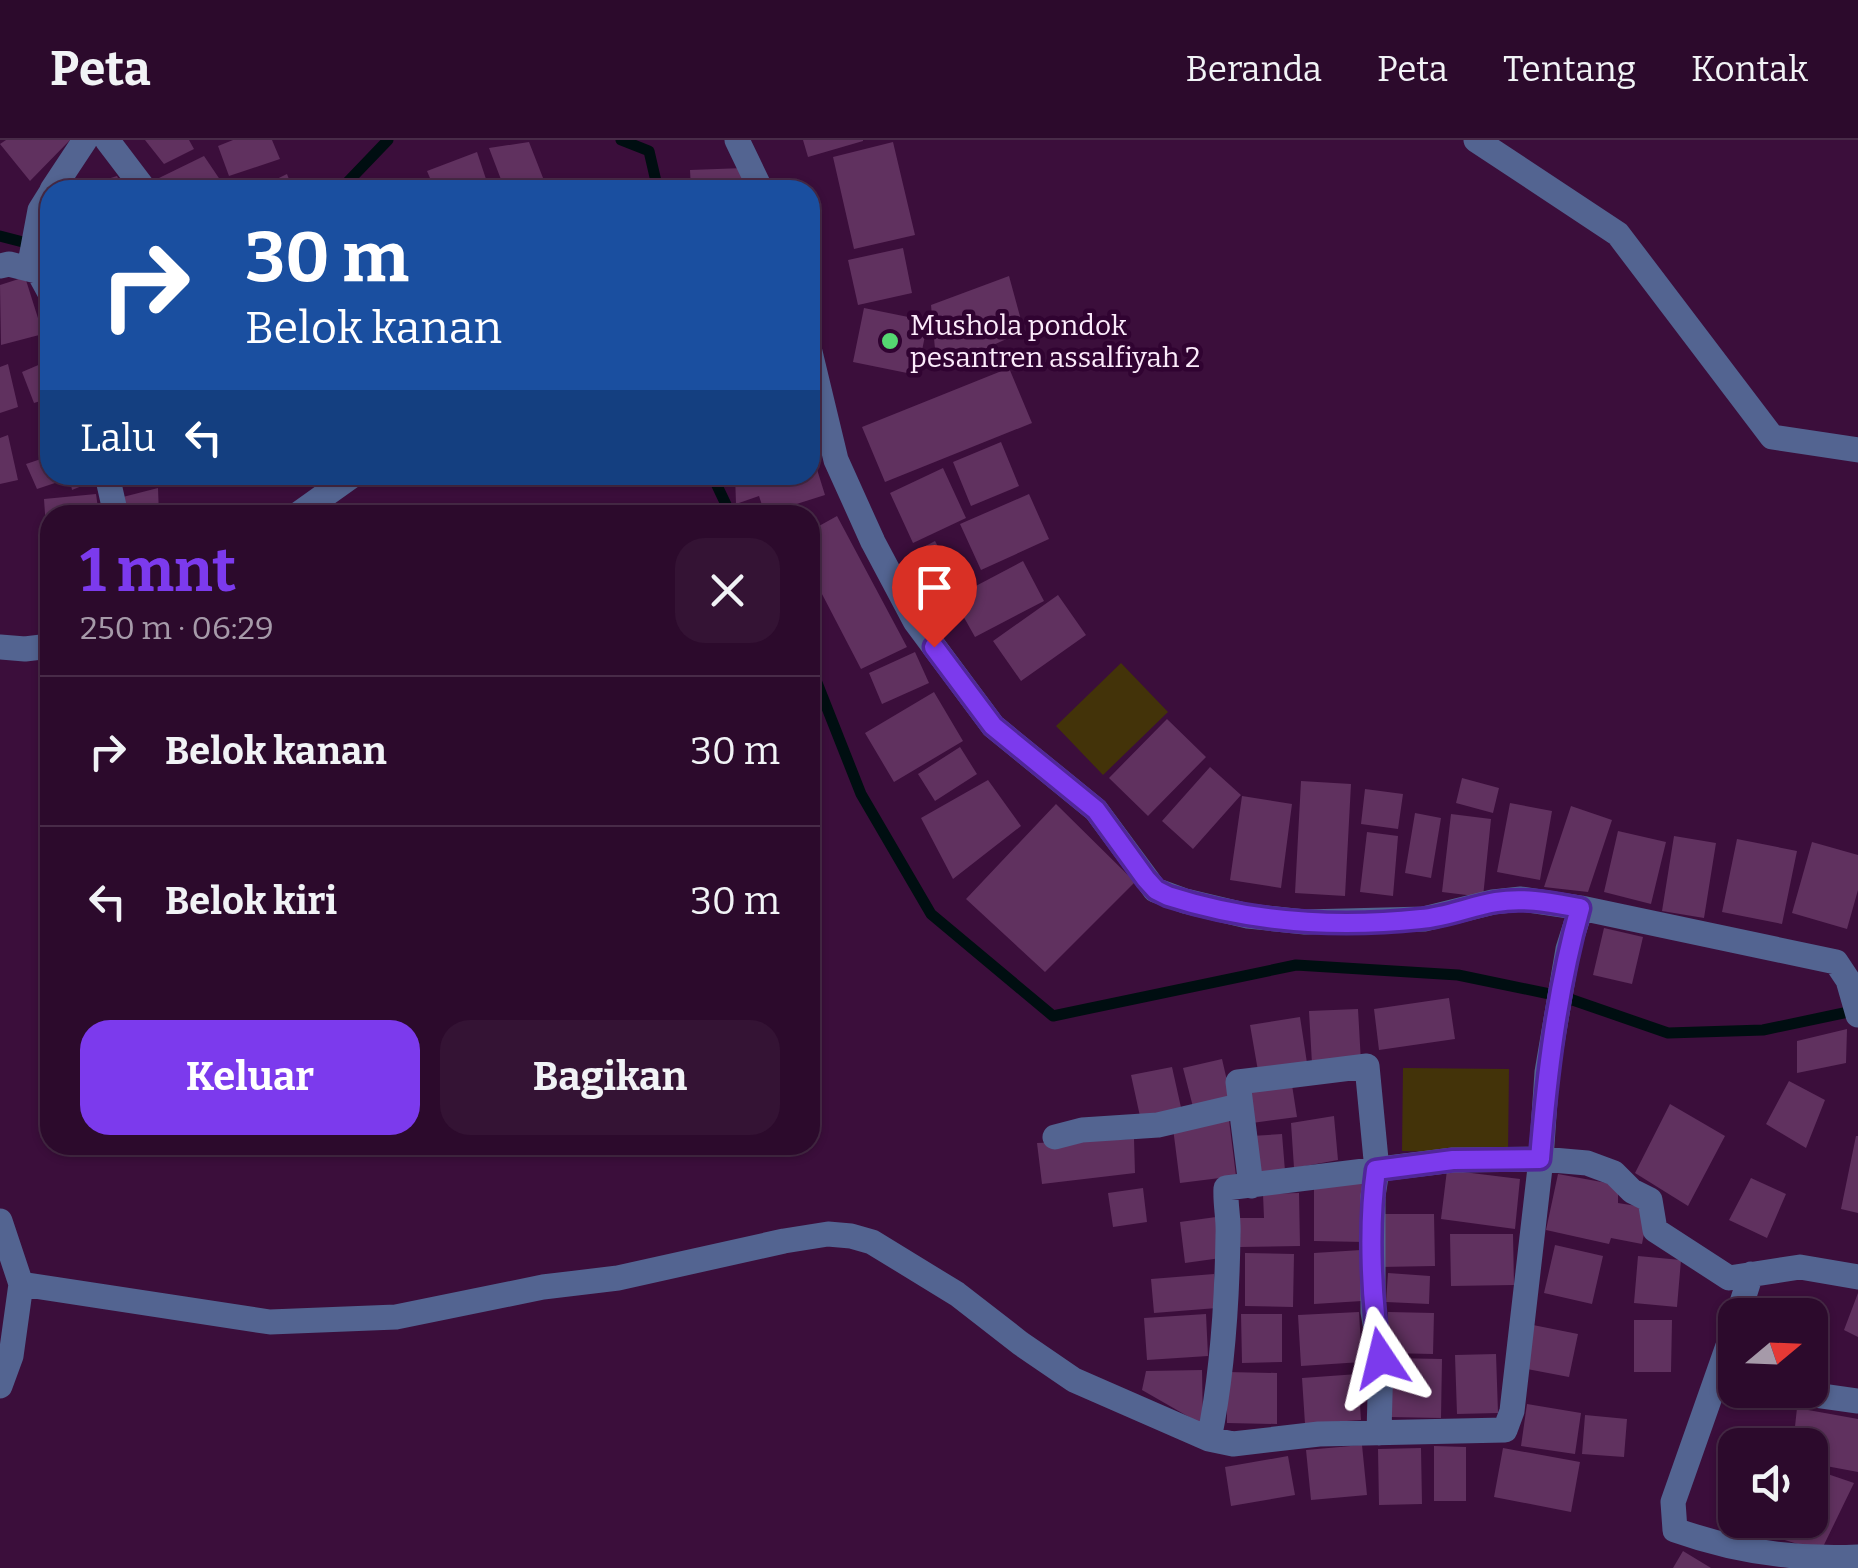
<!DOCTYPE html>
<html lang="id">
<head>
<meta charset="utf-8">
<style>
  :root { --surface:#2c0a2c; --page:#341334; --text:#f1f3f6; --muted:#a69aa9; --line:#482b48; --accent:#7c3aed }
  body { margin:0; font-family:Bitter,serif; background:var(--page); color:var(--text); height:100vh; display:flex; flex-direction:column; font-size:38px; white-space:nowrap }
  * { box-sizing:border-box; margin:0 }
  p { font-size:32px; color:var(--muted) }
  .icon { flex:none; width:55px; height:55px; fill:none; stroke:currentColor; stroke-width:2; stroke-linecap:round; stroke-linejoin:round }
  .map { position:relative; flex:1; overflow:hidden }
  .side { position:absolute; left:40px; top:365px; width:780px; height:650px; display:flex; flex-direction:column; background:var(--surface); border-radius:30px; box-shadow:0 2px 8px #0004,0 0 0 2px var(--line) }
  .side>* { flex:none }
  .hud { position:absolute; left:40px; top:40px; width:780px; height:305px; border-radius:30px; box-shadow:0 2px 8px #0004,0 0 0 2px var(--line); background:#1a4fa0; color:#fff; overflow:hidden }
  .needle { width:65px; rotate:71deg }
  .tools { position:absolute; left:1718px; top:1158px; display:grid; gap:20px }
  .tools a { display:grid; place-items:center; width:110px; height:110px; border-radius:20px; background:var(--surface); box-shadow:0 2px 8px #0004,0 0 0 2px var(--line); font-size:50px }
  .pin { position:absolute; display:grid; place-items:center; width:85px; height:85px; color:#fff; margin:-102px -42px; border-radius:50% 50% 50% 0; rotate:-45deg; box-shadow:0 0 10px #0007 }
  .pin .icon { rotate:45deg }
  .me { position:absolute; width:110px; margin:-55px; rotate:350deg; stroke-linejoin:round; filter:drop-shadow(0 0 8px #0008) }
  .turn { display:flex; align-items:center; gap:35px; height:210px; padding:0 40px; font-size:45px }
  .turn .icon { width:130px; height:130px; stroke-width:2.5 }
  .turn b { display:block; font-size:70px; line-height:85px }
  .then { display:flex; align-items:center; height:95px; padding:0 40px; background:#0003; gap:20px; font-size:38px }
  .round { display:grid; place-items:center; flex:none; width:105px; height:105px; border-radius:30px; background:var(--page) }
  .summary { display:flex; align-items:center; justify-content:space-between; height:170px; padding:0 40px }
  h1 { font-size:60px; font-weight:700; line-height:75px; color:var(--accent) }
  .cta { display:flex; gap:20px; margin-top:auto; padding:20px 40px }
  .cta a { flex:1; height:115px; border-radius:30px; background:var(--accent); color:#fff; font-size:40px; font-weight:700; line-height:115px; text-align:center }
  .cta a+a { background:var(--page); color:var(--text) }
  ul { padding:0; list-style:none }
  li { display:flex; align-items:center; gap:30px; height:150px; padding:0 40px; border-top:2px solid var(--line) }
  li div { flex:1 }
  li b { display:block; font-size:38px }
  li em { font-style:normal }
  header { display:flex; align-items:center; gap:60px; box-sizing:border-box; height:140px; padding:0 50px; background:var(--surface); border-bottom:2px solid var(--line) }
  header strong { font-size:48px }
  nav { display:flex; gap:55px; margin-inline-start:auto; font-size:35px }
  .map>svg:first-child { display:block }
  .green { fill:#433309 }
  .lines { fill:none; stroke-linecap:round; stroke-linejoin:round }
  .stream { stroke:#000e11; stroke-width:11 }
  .building { fill:#60315f }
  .minor { stroke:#536491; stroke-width:25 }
  .route-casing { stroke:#51269a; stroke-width:25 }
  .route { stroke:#7c3aed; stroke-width:18 }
  .poi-dot { fill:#55d671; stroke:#300331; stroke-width:4 }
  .labels { text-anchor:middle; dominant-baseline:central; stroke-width:9; stroke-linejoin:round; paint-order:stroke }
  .poi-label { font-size:28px; fill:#fcebfb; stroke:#300331; text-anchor:start }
</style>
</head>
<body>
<header>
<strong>Peta</strong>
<nav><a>Beranda</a><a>Peta</a><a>Tentang</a><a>Kontak</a></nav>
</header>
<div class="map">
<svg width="1858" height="1428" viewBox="0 0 1858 1428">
  <rect width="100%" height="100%" fill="#3b0e3b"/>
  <!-- green -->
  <path class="green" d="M1121 523 1168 572 1103 635 1056 586Z
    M1403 928 1509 929 1508 1013 1402 1011Z"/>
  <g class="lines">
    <!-- stream -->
    <path class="stream" d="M621 0 649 11 658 50
      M340 50 388 0
      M0 96 50 109
      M712 335 731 375
      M810 525 861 654 931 774 1053 876 1296 825 1458 835 1564 857 1668 893 1763 890 1858 870"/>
  </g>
  <!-- building -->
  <path class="building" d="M6 0H70L30 41 0 4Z
    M145 0H189L194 9 164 24Z
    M233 0H272L280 19 229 36 218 6Z
    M803 0H863V1L808 17Z
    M529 2 545 43 505 50 489 8Z
    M893 2 915 95 854 109 833 17Z
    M477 12 488 45 468 50H435L427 31Z
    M204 16 227 50H167L159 38Z
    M744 28 745 50H691L690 30Z
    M287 34 293 50H254Z
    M117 36 124 50H77L76 49Z
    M903 108 912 153 858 165 848 120Z
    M1009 136 1024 191 980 211 936 220 931 165Z
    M25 137 43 194 1 205 0 145Z
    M864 168 928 181 917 235 853 222Z
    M50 220V258L34 263 22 232Z
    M8 224 18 267 0 273V227Z
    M1009 228 1032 283 885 342 862 287Z
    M50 273V305L38 278Z
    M8 295 18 340 0 344V298Z
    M1001 302 1019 346 971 366 953 322Z
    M811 310 825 355 765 374 759 356 736 364 735 335H810Z
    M50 316V335H62L64 340 37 349 26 324Z
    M943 328 966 378 913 403 890 353Z
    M69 335H100L101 338 72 350Z
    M158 348 159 375H121L119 358Z
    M96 354 99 375H50V388H46L44 359Z
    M1029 354 1049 399 981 430 960 384Z
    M837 376 907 507 861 529 810 431V391Z
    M935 401 952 432 922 449 905 417Z
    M1023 421 1044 461 975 497 953 458Z
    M1058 455 1086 495 1021 541 993 501Z
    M915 512 929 543 882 564 869 533Z
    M934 552 963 601 894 642 865 593Z
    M1167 579 1206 617 1148 676 1109 638Z
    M960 607 977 634 935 661 918 634Z
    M1210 627 1241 655 1193 709 1162 681Z
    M1462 638 1499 648 1493 673 1456 663Z
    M988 640 1021 686 953 739 921 678Z
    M1301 641 1351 644 1345 756 1295 753Z
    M1365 649 1403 654 1398 689 1361 684Z
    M1242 656 1292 664 1281 748 1230 740Z
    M1510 663 1552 671 1540 740 1497 732Z
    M1056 664 1135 742 1045 832 966 759Z
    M1571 666 1612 680 1588 752 1544 747Z
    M1415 673 1441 678 1431 738 1405 733Z
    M1451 674 1491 679 1483 757 1442 752Z
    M1618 691 1666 702 1651 764 1604 752Z
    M1367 692 1398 696 1393 756 1360 752Z
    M1674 696 1716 703 1704 778 1662 771Z
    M1737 699 1797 711 1782 784 1722 772Z
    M1812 702 1858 715V750L1847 789 1792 773Z
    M1604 788 1643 797 1632 844 1593 835Z
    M1449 858 1455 899 1379 910 1374 869Z
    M1358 869 1361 922 1312 924 1309 871Z
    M1300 877 1307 923 1258 931 1250 885Z
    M1847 889 1846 923 1797 933V901Z
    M1222 919 1231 958 1193 967 1183 928Z
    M1172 927 1182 972 1141 981 1131 935Z
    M1789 941 1825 960 1806 1008 1766 984Z
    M1292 945 1297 977 1252 983 1248 950Z
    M1670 964 1725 996 1688 1066 1635 1033Z
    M1334 976 1338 1020 1294 1028 1291 983Z
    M1229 980 1236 1036 1180 1043 1173 988Z
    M1282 994 1285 1031 1255 1034 1251 996Z
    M1856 996H1858V1073L1841 1069Z
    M1134 999 1135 1033 1042 1044 1037 1003Z
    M1447 1030 1520 1039 1515 1089 1441 1079Z
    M1558 1034 1618 1045V1063L1649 1068 1642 1104 1611 1098 1609 1104 1546 1090Z
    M1751 1038 1786 1054 1767 1098 1729 1080Z
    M1314 1043H1364V1102L1314 1101Z
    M1143 1048 1147 1082 1113 1087 1108 1053Z
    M1299 1053 1300 1106 1240 1107 1239 1078H1264L1263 1054Z
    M1380 1074H1434L1435 1126 1380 1127Z
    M1216 1077 1221 1118 1185 1123 1180 1082Z
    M1450 1094H1513L1514 1145 1451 1146Z
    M1555 1105 1603 1116 1592 1164 1544 1153Z
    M1361 1110 1362 1161 1314 1164V1113Z
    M1245 1113 1294 1114 1293 1167 1245 1166Z
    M1638 1116 1681 1120 1677 1167 1634 1163Z
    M1388 1133 1430 1136 1429 1164 1386 1162Z
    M1214 1134 1217 1168 1154 1173 1151 1139Z
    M1858 1153V1197L1844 1190Z
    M1359 1172 1362 1222 1301 1226 1298 1175Z
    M1388 1172 1434 1173 1433 1214 1387 1213Z
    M1206 1174 1208 1216 1147 1220 1144 1178Z
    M1241 1174H1282V1222L1242 1223Z
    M1634 1180H1672L1671 1232H1634Z
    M1533 1185 1578 1194 1569 1237 1527 1229Z
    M1810 1193 1826 1196 1815 1247 1810 1245Z
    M1496 1214 1498 1273 1457 1274 1455 1215Z
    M1391 1218 1442 1219 1441 1278 1390 1277Z
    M1202 1230 1203 1285 1142 1250 1146 1231Z
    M1227 1232 1277 1233V1284L1227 1283Z
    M1358 1234 1361 1280 1305 1284 1302 1238Z
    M1527 1264 1581 1273 1575 1314 1521 1306Z
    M1797 1268 1858 1279V1332L1810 1323V1305H1793Z
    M1585 1275 1627 1279 1624 1317 1582 1314Z
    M1362 1305 1367 1355 1311 1360 1306 1310Z
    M1434 1306 1466 1307V1361H1434Z
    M1421 1308 1422 1364 1379 1365 1378 1309Z
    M1503 1308 1580 1322 1571 1372 1494 1357Z
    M1288 1316 1295 1355 1231 1366 1225 1327Z
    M1810 1328 1854 1343 1821 1411 1775 1397 1781 1380H1810Z
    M1683 1411 1711 1428H1673Z"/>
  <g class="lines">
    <!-- minor -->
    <path class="minor" d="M107 0 145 50
      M737 0 761 50
      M1476 0 1618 94 1772 297 1858 310
      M52 50 85 0
      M50 54 40 70 31 118 50 153
      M0 126 9 124 37 131
      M810 212 836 320 873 402 915 481 993 586 1096 670 1155 750 1185 761 1248 776 1305 782 1424 779 1493 762 1521 759 1581 768 1836 822 1848 840 1858 875
      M107 335 116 375
      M297 375 353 335
      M0 507 25 509 50 506
      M1055 997 1082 990 1158 985 1239 966
      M1251 1046 1238 942 1367 926 1377 1030 1373 1056V1172L1381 1218 1379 1293
      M0 1081 21 1144 11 1216 0 1246
      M21 1144 270 1182 396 1177 543 1147 618 1138 784 1101 828 1094 851 1096 872 1102 957 1154 1020 1203 1074 1240 1209 1299 1233 1304 1319 1294 1505 1290 1512 1271 1541 1019 1547 932 1568 809 1581 768
      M1738 1175 1751 1134
      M1735 1186 1673 1362 1675 1390C1734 1411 1796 1420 1858 1417
      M1779 1250 1858 1261
      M1209 1299C1223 1232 1227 1163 1228 1095 1229 1079 1225 1064 1226 1048L1453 1020 1541 1019 1587 1023 1614 1033 1632 1051 1650 1060 1655 1090 1729 1138 1800 1127 1858 1137"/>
  </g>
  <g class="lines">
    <defs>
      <path id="route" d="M934 507 993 586 1096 670 1146 739 1156 750 1168 756C1249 782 1336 788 1421 779 1447 777 1471 766 1496 762 1524 757 1552 763 1580 768 1557 850 1547 934 1540 1019L1453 1020 1376 1030C1368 1086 1371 1163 1381 1218"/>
    </defs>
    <!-- route casing -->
    <use href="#route" class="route-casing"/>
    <!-- route -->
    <use href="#route" class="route"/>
  </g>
  <!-- markers -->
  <circle class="poi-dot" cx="890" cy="201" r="10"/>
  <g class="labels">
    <!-- poi labels -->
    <g class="poi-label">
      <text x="910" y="185">Mushola pondok<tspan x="910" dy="32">pesantren assalfiyah 2</tspan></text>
    </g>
  </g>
</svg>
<div class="tools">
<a><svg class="needle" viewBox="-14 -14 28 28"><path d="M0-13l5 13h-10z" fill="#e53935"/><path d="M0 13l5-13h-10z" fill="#a69aa9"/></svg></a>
<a><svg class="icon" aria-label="sound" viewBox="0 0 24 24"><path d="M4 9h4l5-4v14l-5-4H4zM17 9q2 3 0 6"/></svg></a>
</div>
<div class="pin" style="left:934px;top:507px;background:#d93025"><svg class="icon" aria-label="arrive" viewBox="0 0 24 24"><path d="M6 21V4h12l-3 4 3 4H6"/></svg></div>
<svg class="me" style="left:1381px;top:1218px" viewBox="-20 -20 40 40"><path d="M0-17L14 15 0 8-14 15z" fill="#7c3aed" stroke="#fff" stroke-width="4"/></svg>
<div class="hud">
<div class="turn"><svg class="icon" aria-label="right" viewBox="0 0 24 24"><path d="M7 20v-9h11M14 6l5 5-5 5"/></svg><div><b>30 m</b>Belok kanan</div></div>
<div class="then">Lalu<svg class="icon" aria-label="left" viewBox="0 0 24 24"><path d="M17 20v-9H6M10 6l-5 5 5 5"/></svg></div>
</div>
<section class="side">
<div class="summary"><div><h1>1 mnt</h1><p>250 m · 06:29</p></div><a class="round"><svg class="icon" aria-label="close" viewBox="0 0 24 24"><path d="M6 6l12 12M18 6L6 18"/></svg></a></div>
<ul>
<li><svg class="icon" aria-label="right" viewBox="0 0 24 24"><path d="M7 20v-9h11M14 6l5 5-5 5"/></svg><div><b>Belok kanan</b></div><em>30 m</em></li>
<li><svg class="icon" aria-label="left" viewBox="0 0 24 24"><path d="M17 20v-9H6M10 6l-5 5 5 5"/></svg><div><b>Belok kiri</b></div><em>30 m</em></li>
</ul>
<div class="cta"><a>Keluar</a><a>Bagikan</a></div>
</section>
</div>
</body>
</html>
